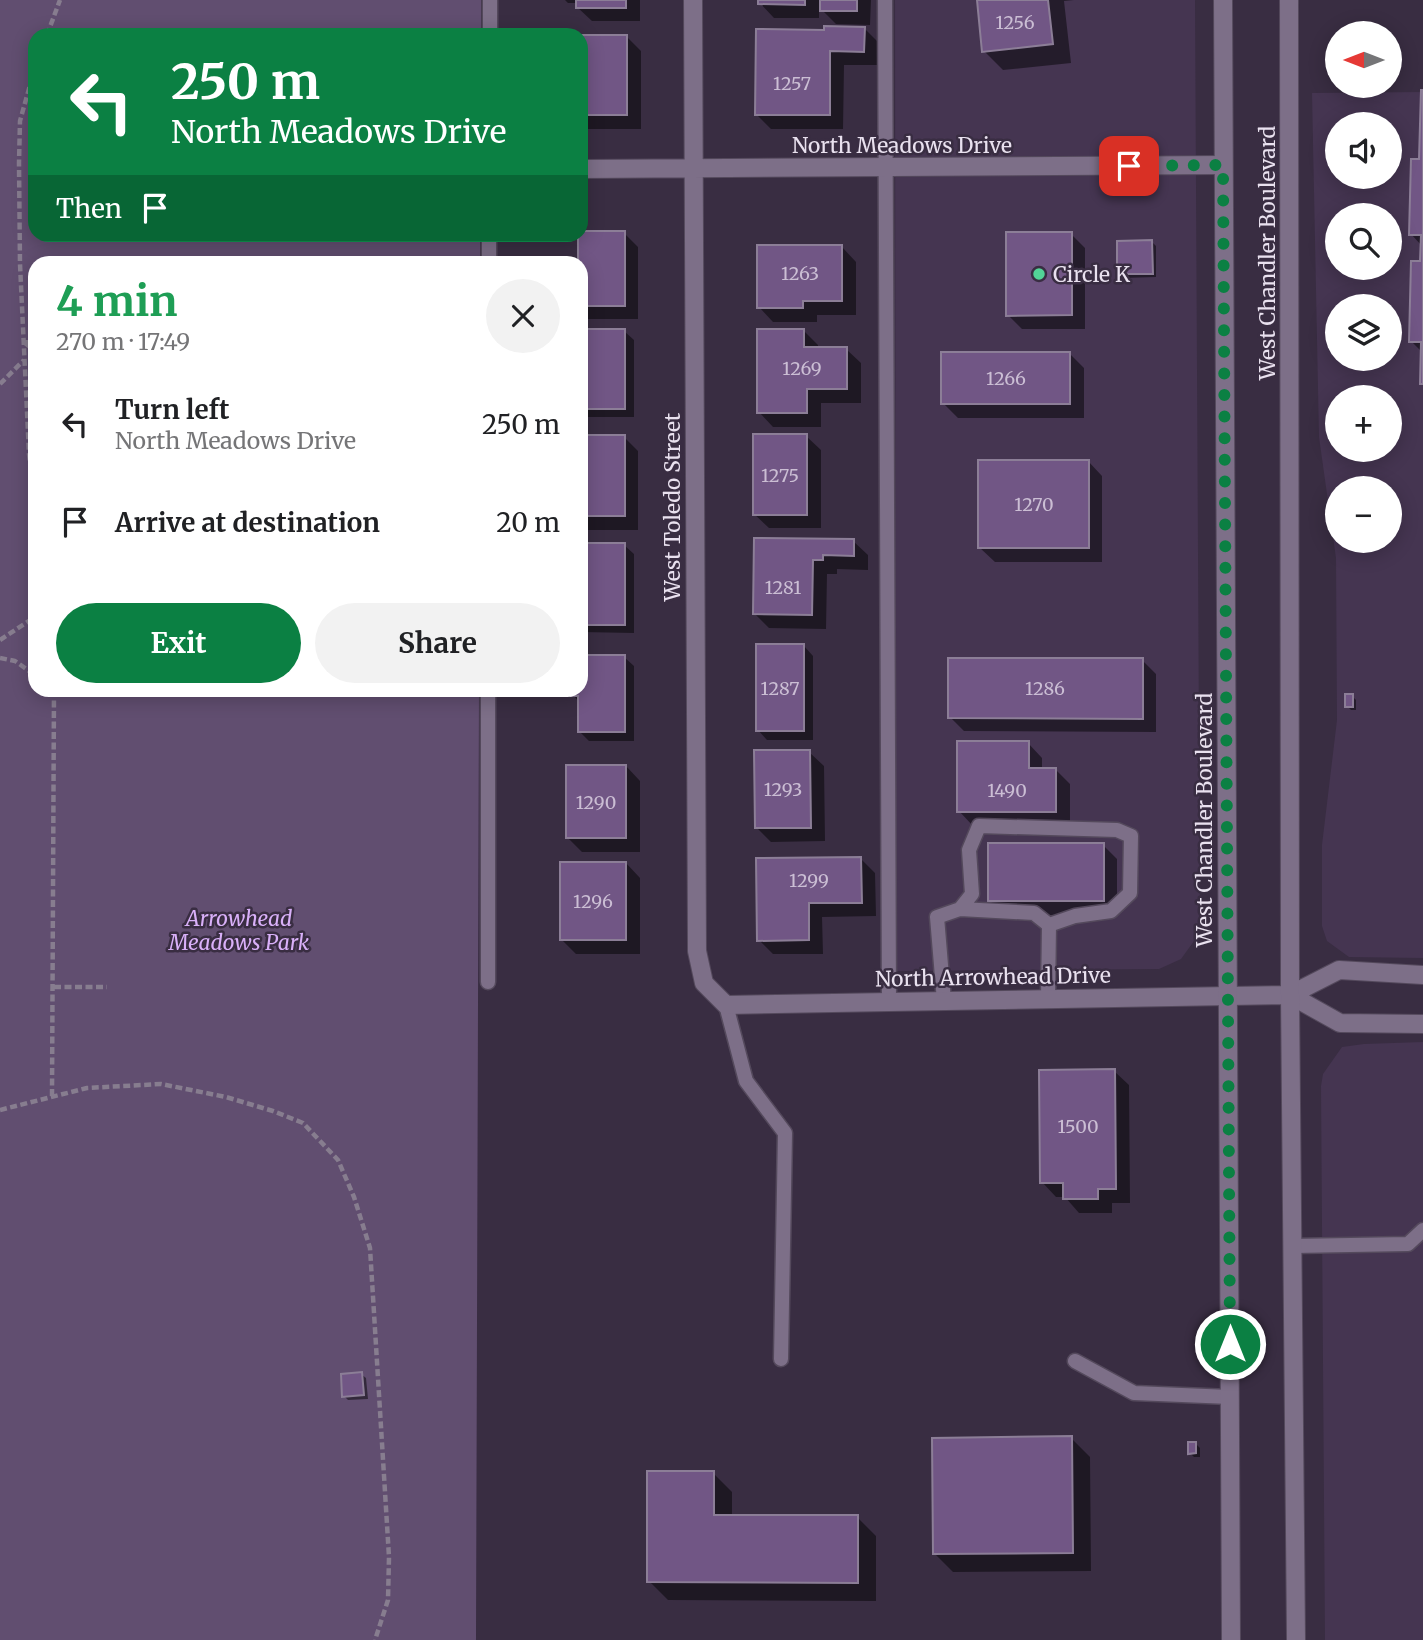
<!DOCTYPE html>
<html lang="en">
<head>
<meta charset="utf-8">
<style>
  :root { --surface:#fff; --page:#f2f2f2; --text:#202124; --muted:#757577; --accent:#0b8043 }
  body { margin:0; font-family:Merriweather,serif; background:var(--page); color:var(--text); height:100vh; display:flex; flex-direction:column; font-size:26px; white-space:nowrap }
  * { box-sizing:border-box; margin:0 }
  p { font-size:23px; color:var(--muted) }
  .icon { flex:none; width:38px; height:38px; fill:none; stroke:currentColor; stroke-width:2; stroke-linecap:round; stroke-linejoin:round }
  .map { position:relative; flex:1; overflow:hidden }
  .sheet { position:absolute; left:28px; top:256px; width:560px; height:441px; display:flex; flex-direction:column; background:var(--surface); border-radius:21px; box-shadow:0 4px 18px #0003 }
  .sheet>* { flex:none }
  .guide { position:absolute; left:28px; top:28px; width:560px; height:214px; border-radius:21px; box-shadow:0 4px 18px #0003; background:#0b8043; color:#fff; overflow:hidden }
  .needle { width:46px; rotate:270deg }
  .buttons { position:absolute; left:1325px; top:21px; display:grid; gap:14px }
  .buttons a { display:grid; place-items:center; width:77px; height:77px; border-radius:50%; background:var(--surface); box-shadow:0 4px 18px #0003; font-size:35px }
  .pin { position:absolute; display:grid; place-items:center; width:60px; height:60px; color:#fff; margin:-30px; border-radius:14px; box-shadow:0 4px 10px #0006 }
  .me { position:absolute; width:77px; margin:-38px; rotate:0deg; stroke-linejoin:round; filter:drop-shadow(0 0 5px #0008) }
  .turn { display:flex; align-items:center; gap:24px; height:147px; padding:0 28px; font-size:32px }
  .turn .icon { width:91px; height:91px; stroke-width:2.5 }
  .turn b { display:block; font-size:49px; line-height:60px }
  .then { display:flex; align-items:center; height:66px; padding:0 28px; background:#0003; gap:14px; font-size:26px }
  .round { display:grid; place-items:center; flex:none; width:74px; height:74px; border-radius:37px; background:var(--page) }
  .head { display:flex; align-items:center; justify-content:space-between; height:119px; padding:0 28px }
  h1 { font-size:42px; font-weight:700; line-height:52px; color:#1e9e55 }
  .primary-button { display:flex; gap:14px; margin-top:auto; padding:14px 28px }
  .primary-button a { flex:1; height:80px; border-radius:42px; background:var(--accent); color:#fff; font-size:28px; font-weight:700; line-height:80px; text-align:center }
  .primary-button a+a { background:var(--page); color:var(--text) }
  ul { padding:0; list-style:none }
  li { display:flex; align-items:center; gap:21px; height:98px; padding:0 28px }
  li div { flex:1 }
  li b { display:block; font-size:26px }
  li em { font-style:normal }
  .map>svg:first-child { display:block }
  .built { fill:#453551; fill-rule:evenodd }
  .green { fill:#614e70 }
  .shadow { fill:#0007 }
  .building { fill:#715685; stroke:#8c7e97; stroke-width:2 }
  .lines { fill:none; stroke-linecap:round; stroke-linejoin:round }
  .service-casing { stroke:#54495c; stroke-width:17 }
  .minor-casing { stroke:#54495c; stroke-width:20 }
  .secondary-casing { stroke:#54495c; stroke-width:20 }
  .path { stroke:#877d8f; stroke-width:4.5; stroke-dasharray:7 3.5; stroke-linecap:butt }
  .service { stroke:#7d6f88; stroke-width:14 }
  .minor { stroke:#7d6f88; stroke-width:18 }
  .secondary { stroke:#7d6f88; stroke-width:18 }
  .route { stroke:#0b8043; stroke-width:12; stroke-dasharray:0 21.6 }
  .poi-dot { fill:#52d397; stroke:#392d42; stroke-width:2.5 }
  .labels { text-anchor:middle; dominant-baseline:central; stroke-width:5; stroke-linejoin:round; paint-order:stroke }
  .number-label { font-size:18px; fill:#cbbed4 }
  .street-label { font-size:21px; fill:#e9e1ef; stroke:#392d42 }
  .poi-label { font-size:21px; fill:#e9e1ef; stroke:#392d42; text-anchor:start }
  .park-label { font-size:21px; font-style:italic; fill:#d9b0f9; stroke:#392d42 }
</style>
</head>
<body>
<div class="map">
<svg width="1423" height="1640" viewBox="0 0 1423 1640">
  <rect width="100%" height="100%" fill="#392d42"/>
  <!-- built -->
  <path class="built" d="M895 0H1195L1200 921 1194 941 1181 959 1159 969 896 971Z
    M1423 92V958L1349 957 1327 941 1322 926V845L1337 720 1336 558 1319 437 1312 93ZM1337 124H1390V177H1337ZM1337 215H1390V268H1337ZM1337 306H1390V359H1337ZM1337 397H1390V450H1337ZM1337 488H1390V541H1337Z
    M1423 1042V1640H1325L1321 1086 1323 1074 1342 1047 1364 1044Z"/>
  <!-- green -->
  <path class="green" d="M0 0H481V35H35V234L480 235V262H35V690H479L476 1640H0Z"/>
  <!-- shadow -->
  <path class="shadow" d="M565 0H640V21H592L577 7V3H568Z
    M760 0H871L870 25 836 24 819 7V18H774L760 3Z
    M978 0H1074L1064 1 1071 63 1003 70 984 51Z
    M864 28 879 43 878 65H844L843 129H771L756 114 826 31Z
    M627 37 641 51V129H583L581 126V54Z
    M1423 92V384V353L1411 341 1422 262V246L1411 234 1421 161Z
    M581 233H624L638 247V319H581V262H539L580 261Z
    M1071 234 1085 248V329H1022L1008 315Z
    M1152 242 1156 246V277L1123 278 1119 274Z
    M842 247 856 262V315H817V322H773L759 307Z
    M581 331H624L634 340V417H585L581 414Z
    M804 331 818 345V349H846L861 363V403H821V427H773L759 412Z
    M1070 354 1084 368V418H958L943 403Z
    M806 436 821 450V528H769L754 514Z
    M581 437H624L638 451V530H586L581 525Z
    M1088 461 1102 476V562H995L980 548Z
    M756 539 853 541 868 555V570L837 569V574H827L826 629 769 628 755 614Z
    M581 545H624L634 554V633L581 632Z
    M804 646 813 656V740H767L758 730Z
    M581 657H624L634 666V741H589L580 732V703L573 695V690H581Z
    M1142 660 1156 674V732L964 731 950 717Z
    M1352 696 1356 700V710H1351L1347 706Z
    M1028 743 1042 758V770H1056L1070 784V826H973L959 811Z
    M809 752 824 766 825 841 771 842 756 827Z
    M626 766 640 781V852H582L568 838Z
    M1103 845 1117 859V915H1004L989 900Z
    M861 859 875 873 876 916 822 917 823 954H773L759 940Z
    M626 863 640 878V954H576L561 939Z
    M1114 1071 1129 1085 1130 1203H1112V1213H1079L1065 1197H1056L1042 1182Z
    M361 1374 366 1378 368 1399 348 1400 344 1396Z
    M1071 1438 1090 1457 1091 1571 953 1572 934 1553Z
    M1195 1443 1200 1448V1457H1194L1190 1453Z
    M713 1473 732 1492V1517H857L876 1536V1601L668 1600 649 1581Z"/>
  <!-- building -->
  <path class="building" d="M576 0H626V8H576Z
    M758 0H805V5L758 4Z
    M820 0H857V11H820Z
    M977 0H1048L1053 44 982 52Z
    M824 26 865 27 864 52 830 51V115H755L756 29 824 30Z
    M581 35H627V115H581Z
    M1421 90H1423V384H1420L1421 342H1409L1411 261H1420L1421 235H1409L1411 159H1419Z
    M581 231H625V306H581V262H538V260H578V234H581Z
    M1006 232H1072V315L1006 316Z
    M1152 240 1153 274H1117V241Z
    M757 245H842V301H803V308H757Z
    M581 329H625V409H581Z
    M757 329H804V347H847V389H807V413H757Z
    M941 352H1070V404H941Z
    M753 434H807V515H753Z
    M581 435H625V516H581Z
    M978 460H1089V548H978Z
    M754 538 854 539V556L823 555V560H813L812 615 753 614Z
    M581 543H625V625H581Z
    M756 644H804V731H756Z
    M581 655H625V732H578V696H571V690H581Z
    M948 658H1143V719L948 718Z
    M1345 694H1353V707H1345Z
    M957 741H1029V768H1056V812H957Z
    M754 750H810L811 828H755Z
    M566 765H626V838H566Z
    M988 843H1104V901H988Z
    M861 857 862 903H809V940L757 941 756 858Z
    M560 862H626V940H560Z
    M1115 1069 1116 1189H1098V1199H1063V1183H1040L1039 1070Z
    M362 1372 364 1395 342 1397 341 1374Z
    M1072 1436 1073 1553 933 1554 932 1438Z
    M1188 1442H1196V1453L1188 1454Z
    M647 1471H714V1515H858V1583L647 1582Z"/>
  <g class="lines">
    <defs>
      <path id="service" d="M885 0 889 1002
        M490 35V0
        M489 262V234
        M960 909 972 894 969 850 979 826 1117 830 1131 836 1130 893 1111 911 1075 916 1049 925 1048 999
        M488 982V690
        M944 1001 937 917 960 909 1034 913 1049 925
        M726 1005 746 1081 785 1133 781 1359
        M1293 1246 1408 1244 1423 1230
        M1075 1361 1134 1393 1230 1397"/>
      <path id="minor" d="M693 0 697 951 704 983 726 1005 1290 995 1339 970 1423 975
        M581 169 1223 165
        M1290 995 1340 1023 1423 1024"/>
      <path id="secondary" d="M1223 0 1231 1640
        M1289 0 1290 995 1296 1640"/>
    </defs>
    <!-- service casing -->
    <use href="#service" class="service-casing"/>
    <!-- minor casing -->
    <use href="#minor" class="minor-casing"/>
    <!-- secondary casing -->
    <use href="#secondary" class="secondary-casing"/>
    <!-- path -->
    <path class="path" d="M47 35 60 0
      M35 67 20 121 19 163 20 264 29 454 35 505
      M25 342 35 343
      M25 343 35 351
      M0 384 24 360
      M0 640 35 617
      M0 658 15 661 35 675
      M54 987H107
      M52 1096 54 690
      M0 1110 87 1088 161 1084 226 1097 273 1111 303 1123 338 1160 354 1197 370 1248 389 1557 388 1600 375 1640"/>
    <!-- service -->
    <use href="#service" class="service"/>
    <!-- minor -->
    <use href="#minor" class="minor"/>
    <!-- secondary -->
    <use href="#secondary" class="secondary"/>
  </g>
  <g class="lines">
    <!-- route -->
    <path class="route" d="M1129 166 1223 165 1230 1344"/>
  </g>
  <!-- markers -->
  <circle class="poi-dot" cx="1039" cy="274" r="7"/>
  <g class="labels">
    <!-- number labels -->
    <g class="number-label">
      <text x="1015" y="22">1256</text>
      <text x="792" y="83">1257</text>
      <text x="800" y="273">1263</text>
      <text x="802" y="368">1269</text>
      <text x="1006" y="378">1266</text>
      <text x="780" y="475">1275</text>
      <text x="1034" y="504">1270</text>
      <text x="783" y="587">1281</text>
      <text x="780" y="688">1287</text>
      <text x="1045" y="688">1286</text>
      <text x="783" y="789">1293</text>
      <text x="1007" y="790">1490</text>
      <text x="596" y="802">1290</text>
      <text x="809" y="880">1299</text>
      <text x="593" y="901">1296</text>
      <text x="1078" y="1126">1500</text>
    </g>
    <!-- street labels -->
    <g class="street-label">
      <text x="902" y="145">North Meadows Drive</text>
      <text transform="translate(1267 253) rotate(-90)">West Chandler Boulevard</text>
      <text transform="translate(672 507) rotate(-90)">West Toledo Street</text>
      <text transform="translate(1204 820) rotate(-90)">West Chandler Boulevard</text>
      <text transform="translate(993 977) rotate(-1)">North Arrowhead Drive</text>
    </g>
    <!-- poi labels -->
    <g class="poi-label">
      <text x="1053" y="274">Circle K</text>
    </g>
    <!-- park labels -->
    <g class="park-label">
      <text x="239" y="918">Arrowhead<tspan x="239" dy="24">Meadows Park</tspan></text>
    </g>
  </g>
</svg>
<div class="buttons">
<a><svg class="needle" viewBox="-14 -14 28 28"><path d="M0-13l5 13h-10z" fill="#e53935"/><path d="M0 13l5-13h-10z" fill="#757577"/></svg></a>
<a><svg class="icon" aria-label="sound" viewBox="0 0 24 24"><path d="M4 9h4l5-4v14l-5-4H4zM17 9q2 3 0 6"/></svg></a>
<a><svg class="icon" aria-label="search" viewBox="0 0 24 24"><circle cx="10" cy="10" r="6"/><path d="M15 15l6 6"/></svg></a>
<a><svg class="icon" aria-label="layers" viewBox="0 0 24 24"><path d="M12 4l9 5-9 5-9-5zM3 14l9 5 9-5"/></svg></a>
<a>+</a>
<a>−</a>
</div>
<div class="pin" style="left:1129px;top:166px;background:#d93025"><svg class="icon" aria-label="arrive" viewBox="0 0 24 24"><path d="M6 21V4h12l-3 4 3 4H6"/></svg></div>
<svg class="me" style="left:1230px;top:1344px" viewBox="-20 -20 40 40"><circle r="17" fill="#0b8043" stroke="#fff" stroke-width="3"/><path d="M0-11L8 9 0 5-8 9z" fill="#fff"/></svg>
<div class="guide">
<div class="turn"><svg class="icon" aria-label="left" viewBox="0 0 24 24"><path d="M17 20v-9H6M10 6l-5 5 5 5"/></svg><div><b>250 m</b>North Meadows Drive</div></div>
<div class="then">Then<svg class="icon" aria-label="arrive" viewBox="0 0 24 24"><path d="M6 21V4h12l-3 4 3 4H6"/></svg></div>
</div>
<section class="sheet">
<div class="head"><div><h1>4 min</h1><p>270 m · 17:49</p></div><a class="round"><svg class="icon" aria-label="close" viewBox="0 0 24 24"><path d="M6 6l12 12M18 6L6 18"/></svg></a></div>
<ul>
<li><svg class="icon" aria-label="left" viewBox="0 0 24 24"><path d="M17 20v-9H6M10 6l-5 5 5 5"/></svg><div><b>Turn left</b><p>North Meadows Drive</p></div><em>250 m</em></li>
<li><svg class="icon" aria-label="arrive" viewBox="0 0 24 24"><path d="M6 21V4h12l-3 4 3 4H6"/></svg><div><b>Arrive at destination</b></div><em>20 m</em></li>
</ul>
<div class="primary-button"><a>Exit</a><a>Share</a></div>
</section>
</div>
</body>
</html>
